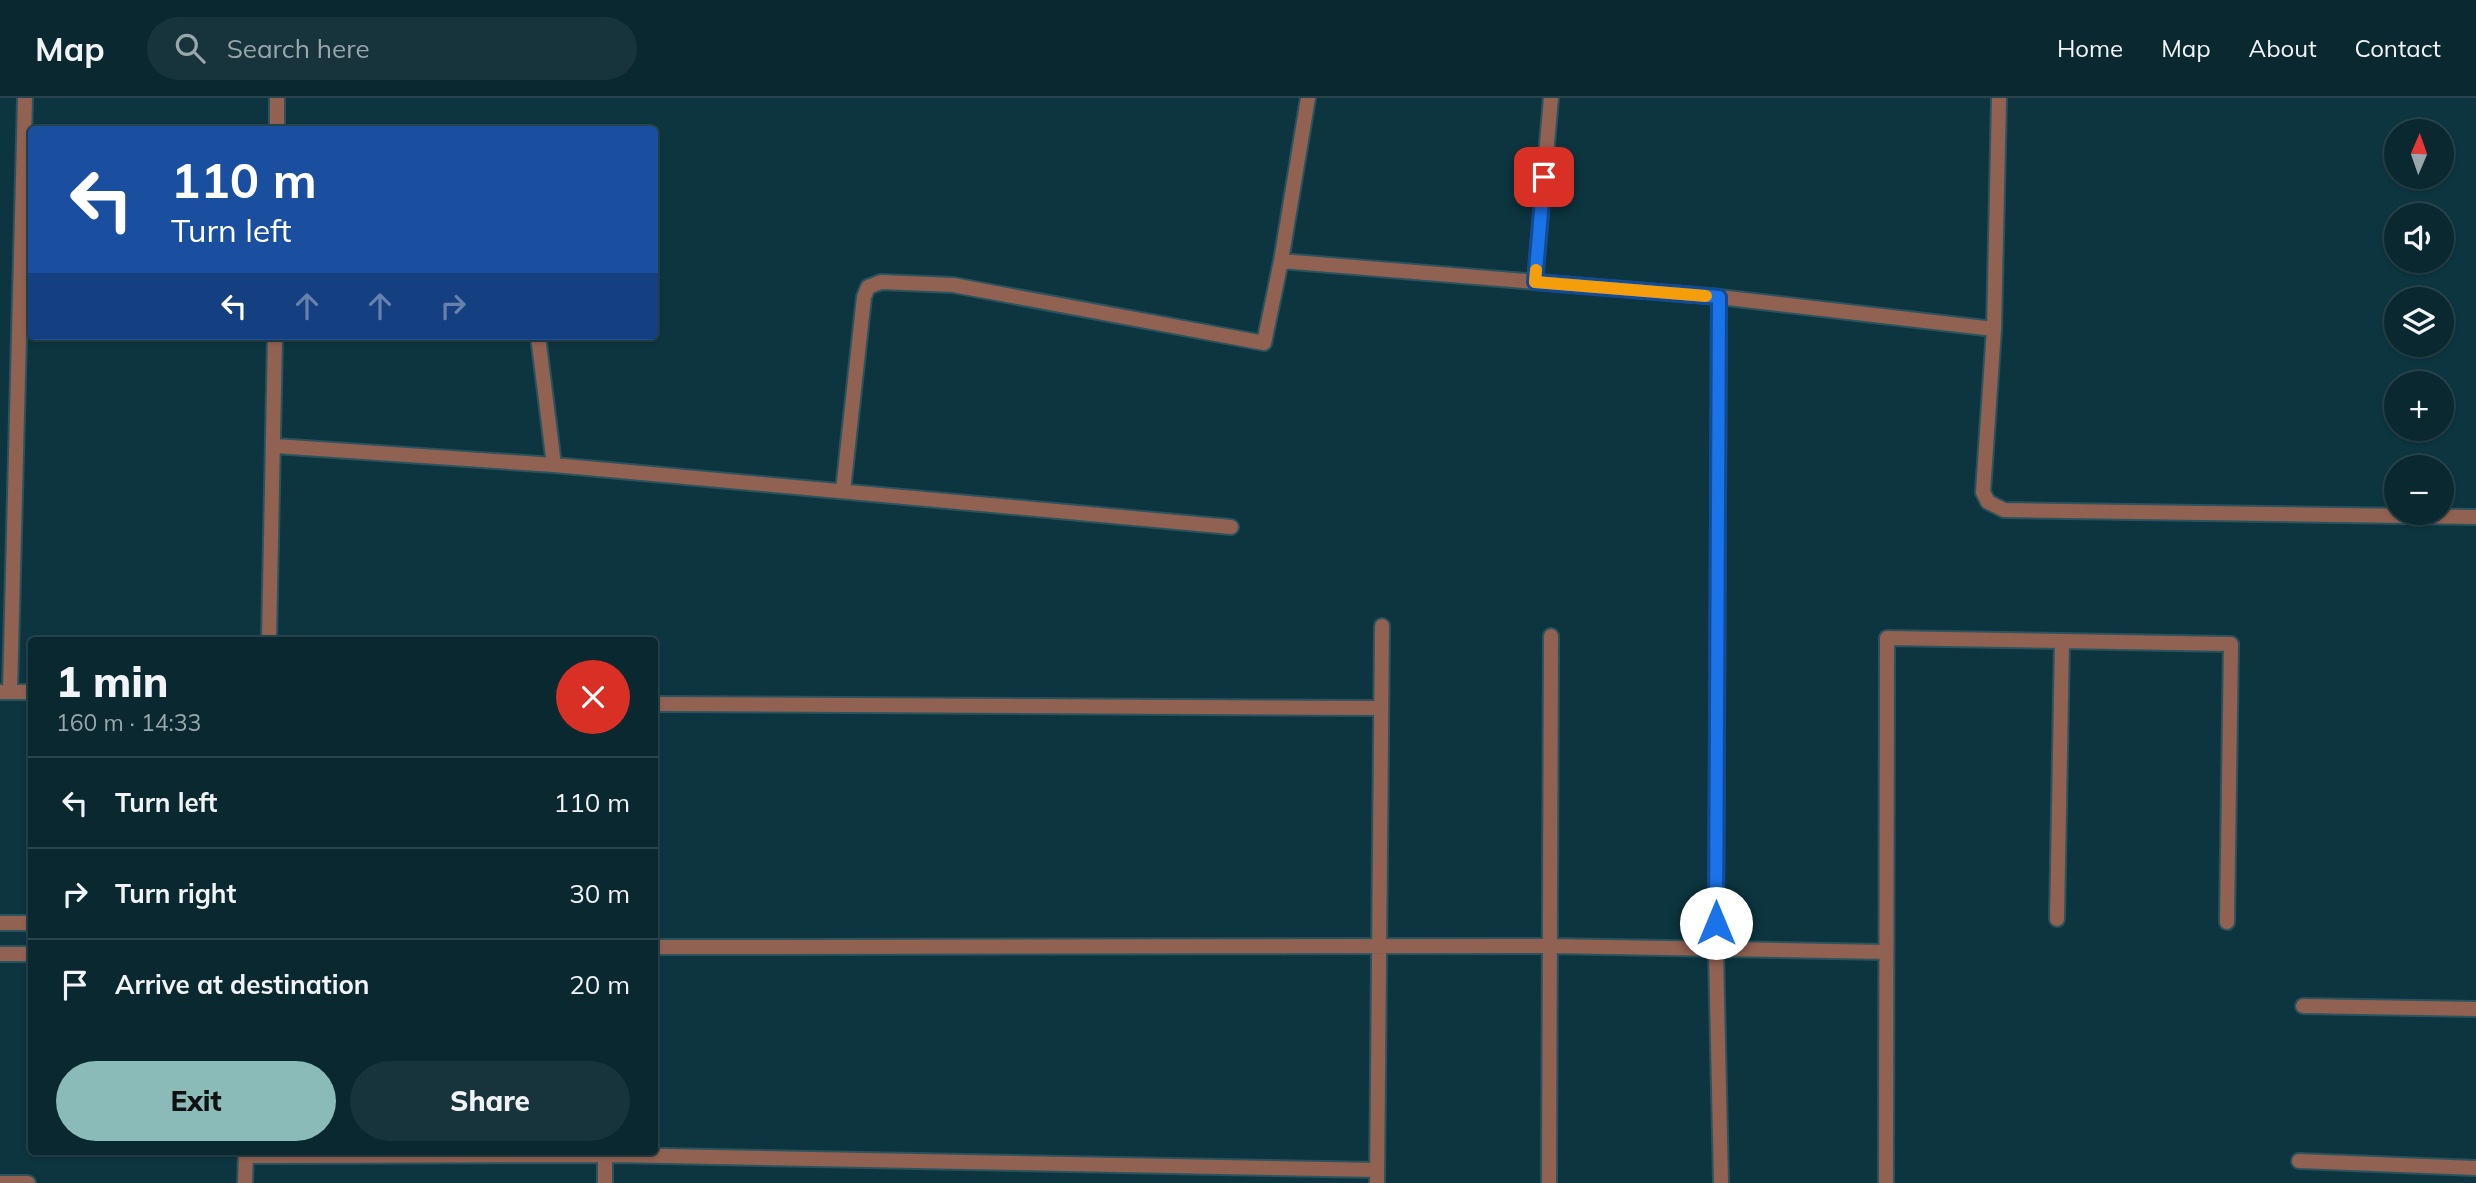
<!DOCTYPE html>
<html lang="en">
<head>
<meta charset="utf-8">
<style>
  :root { --surface:#092830; --page:#17343c; --text:#f1f3f6; --muted:#99a6ab; --line:#29444c; --accent:#8bbbb9 }
  body { margin:0; font-family:Mulish,sans-serif; background:var(--page); color:var(--text); height:100vh; display:flex; flex-direction:column; font-size:26px; white-space:nowrap }
  * { box-sizing:border-box; margin:0 }
  p { font-size:23px; color:var(--muted) }
  .icon { flex:none; width:38px; height:38px; fill:none; stroke:currentColor; stroke-width:2; stroke-linecap:round; stroke-linejoin:round }
  .map { position:relative; flex:1; overflow:hidden }
  .drawer { position:absolute; left:28px; top:539px; width:630px; height:518px; display:flex; flex-direction:column; background:var(--surface); border-radius:7px; box-shadow:0 2px 5px #0004,0 0 0 2px var(--line) }
  .drawer>* { flex:none }
  .guide { position:absolute; left:28px; top:28px; width:630px; height:214px; border-radius:7px; box-shadow:0 2px 5px #0004,0 0 0 2px var(--line); background:#1a4fa0; color:#fff; overflow:hidden }
  .needle { width:46px; rotate:2deg }
  .controls { position:absolute; left:2384px; top:21px; display:grid; gap:14px }
  .controls a { display:grid; place-items:center; width:70px; height:70px; border-radius:50%; background:var(--surface); box-shadow:0 2px 5px #0004,0 0 0 2px var(--line); font-size:35px }
  .pin { position:absolute; display:grid; place-items:center; width:60px; height:60px; color:#fff; margin:-30px; border-radius:14px; box-shadow:0 4px 10px #0006 }
  .me { position:absolute; width:77px; margin:-38px; rotate:0deg; stroke-linejoin:round; filter:drop-shadow(0 0 5px #0008) }
  .turn { display:flex; align-items:center; gap:24px; height:147px; padding:0 28px; font-size:32px }
  .turn .icon { width:91px; height:91px; stroke-width:2.5 }
  .turn b { display:block; font-size:49px; line-height:60px }
  .lanes { display:flex; align-items:center; height:66px; padding:0 28px; background:#0003; justify-content:center; gap:35px; direction:ltr }
  .lanes .off { opacity:.35 }
  .round { display:grid; place-items:center; flex:none; width:74px; height:74px; border-radius:37px; background:var(--page) }
  .head { display:flex; align-items:center; justify-content:space-between; height:119px; padding:0 28px }
  h1 { font-size:42px; font-weight:800; line-height:52px }
  .action { display:flex; gap:14px; margin-top:auto; padding:14px 28px }
  .action a { flex:1; height:80px; border-radius:42px; background:var(--accent); color:#111; font-size:28px; font-weight:800; line-height:80px; text-align:center }
  .action a+a { background:var(--page); color:var(--text) }
  ul { padding:0; list-style:none }
  li { display:flex; align-items:center; gap:21px; height:91px; padding:0 28px; border-top:2px solid var(--line) }
  li div { flex:1 }
  li b { display:block; font-size:26px }
  li em { font-style:normal }
  header { display:flex; align-items:center; gap:42px; box-sizing:border-box; height:98px; padding:0 35px; background:var(--surface); border-bottom:2px solid var(--line) }
  header strong { font-size:33px }
  nav { display:flex; gap:38px; margin-inline-start:auto; font-size:24px }
  .search { width:490px; height:63px; background:var(--page); display:flex; align-items:center; gap:18px; box-sizing:border-box; padding:0 24px; border-radius:38px; color:var(--muted); font-size:26px }
  .map>svg:first-child { display:block }
  .lines { fill:none; stroke-linecap:round; stroke-linejoin:round }
  .minor-casing { stroke:#2b535e; stroke-width:18 }
  .minor { stroke:#916151; stroke-width:14 }
  .route-casing { stroke:#114b97; stroke-width:18 }
  .route { stroke:#1a73e8; stroke-width:12 }
  .slow { stroke:#f59e0b; stroke-width:12 }
</style>
</head>
<body>
<header>
<strong>Map</strong>
<div class="search"><svg class="icon" aria-label="search" viewBox="0 0 24 24"><circle cx="10" cy="10" r="6"/><path d="M15 15l6 6"/></svg>Search here</div>
<nav><a>Home</a><a>Map</a><a>About</a><a>Contact</a></nav>
</header>
<div class="map">
<svg width="2476" height="1085" viewBox="0 0 2476 1085">
  <rect width="100%" height="100%" fill="#0c3540"/>
  <g class="lines">
    <defs>
      <path id="minor" d="M1308 0 1281 163 1719 199 1994 231
        M1999 0 1994 231 1983 394 1988 404 2004 412 2476 419
        M277 32V0
        M1535 184 1551 0
        M1719 199 1716 853 1721 1085
        M538 238 554 367
        M275 348 554 367 1231 429
        M843 393 864 199 868 189 881 184 953 187 1264 245 1281 163
        M269 542 275 238
        M10 593 25 0
        M0 594H32
        M654 606 1380 610
        M2057 821 2062 543
        M0 825H32
        M654 849 1551 848 1885 854
        M0 856H32
        M2303 908 2476 911
        M246 1058 615 1057 1377 1072
        M605 1058V1085
        M2299 1063 2476 1070
        M0 1085H28
        M245 1085 246 1054
        M1377 1085 1382 528
        M1549 1085 1551 538
        M1886 1085 1887 540 2231 546 2227 824"/>
    </defs>
    <!-- minor casing -->
    <use href="#minor" class="minor-casing"/>
    <!-- minor -->
    <use href="#minor" class="minor"/>
  </g>
  <g class="lines">
    <defs>
      <path id="route" d="M1544 79 1535 184 1719 199 1716 825"/>
    </defs>
    <!-- route casing -->
    <use href="#route" class="route-casing"/>
    <!-- route -->
    <use href="#route" class="route"/>
    <!-- slow -->
    <path class="slow" d="M1536 172 1535 184 1706 198"/>
  </g>
</svg>
<div class="controls">
<a><svg class="needle" viewBox="-14 -14 28 28"><path d="M0-13l5 13h-10z" fill="#e53935"/><path d="M0 13l5-13h-10z" fill="#99a6ab"/></svg></a>
<a><svg class="icon" aria-label="sound" viewBox="0 0 24 24"><path d="M4 9h4l5-4v14l-5-4H4zM17 9q2 3 0 6"/></svg></a>
<a><svg class="icon" aria-label="layers" viewBox="0 0 24 24"><path d="M12 4l9 5-9 5-9-5zM3 14l9 5 9-5"/></svg></a>
<a>+</a>
<a>−</a>
</div>
<div class="pin" style="left:1544px;top:79px;background:#d93025"><svg class="icon" aria-label="arrive" viewBox="0 0 24 24"><path d="M6 21V4h12l-3 4 3 4H6"/></svg></div>
<svg class="me" style="left:1716px;top:825px" viewBox="-20 -20 40 40"><circle r="19" fill="#fff"/><path d="M0-13L10 11 0 6-10 11z" fill="#1a73e8"/></svg>
<div class="guide">
<div class="turn"><svg class="icon" aria-label="left" viewBox="0 0 24 24"><path d="M17 20v-9H6M10 6l-5 5 5 5"/></svg><div><b>110 m</b>Turn left</div></div>
<div class="lanes"><svg class="icon" aria-label="left" viewBox="0 0 24 24"><path d="M17 20v-9H6M10 6l-5 5 5 5"/></svg><svg class="icon off" aria-label="ahead" viewBox="0 0 24 24"><path d="M12 20V5M6 11l6-6 6 6"/></svg><svg class="icon off" aria-label="ahead" viewBox="0 0 24 24"><path d="M12 20V5M6 11l6-6 6 6"/></svg><svg class="icon off" aria-label="right" viewBox="0 0 24 24"><path d="M7 20v-9h11M14 6l5 5-5 5"/></svg></div>
</div>
<section class="drawer">
<div class="head"><div><h1>1 min</h1><p>160 m · 14:33</p></div><a class="round" style="background:#d93025;color:#fff"><svg class="icon" aria-label="close" viewBox="0 0 24 24"><path d="M6 6l12 12M18 6L6 18"/></svg></a></div>
<ul>
<li><svg class="icon" aria-label="left" viewBox="0 0 24 24"><path d="M17 20v-9H6M10 6l-5 5 5 5"/></svg><div><b>Turn left</b></div><em>110 m</em></li>
<li><svg class="icon" aria-label="right" viewBox="0 0 24 24"><path d="M7 20v-9h11M14 6l5 5-5 5"/></svg><div><b>Turn right</b></div><em>30 m</em></li>
<li><svg class="icon" aria-label="arrive" viewBox="0 0 24 24"><path d="M6 21V4h12l-3 4 3 4H6"/></svg><div><b>Arrive at destination</b></div><em>20 m</em></li>
</ul>
<div class="action"><a>Exit</a><a>Share</a></div>
</section>
</div>
</body>
</html>
